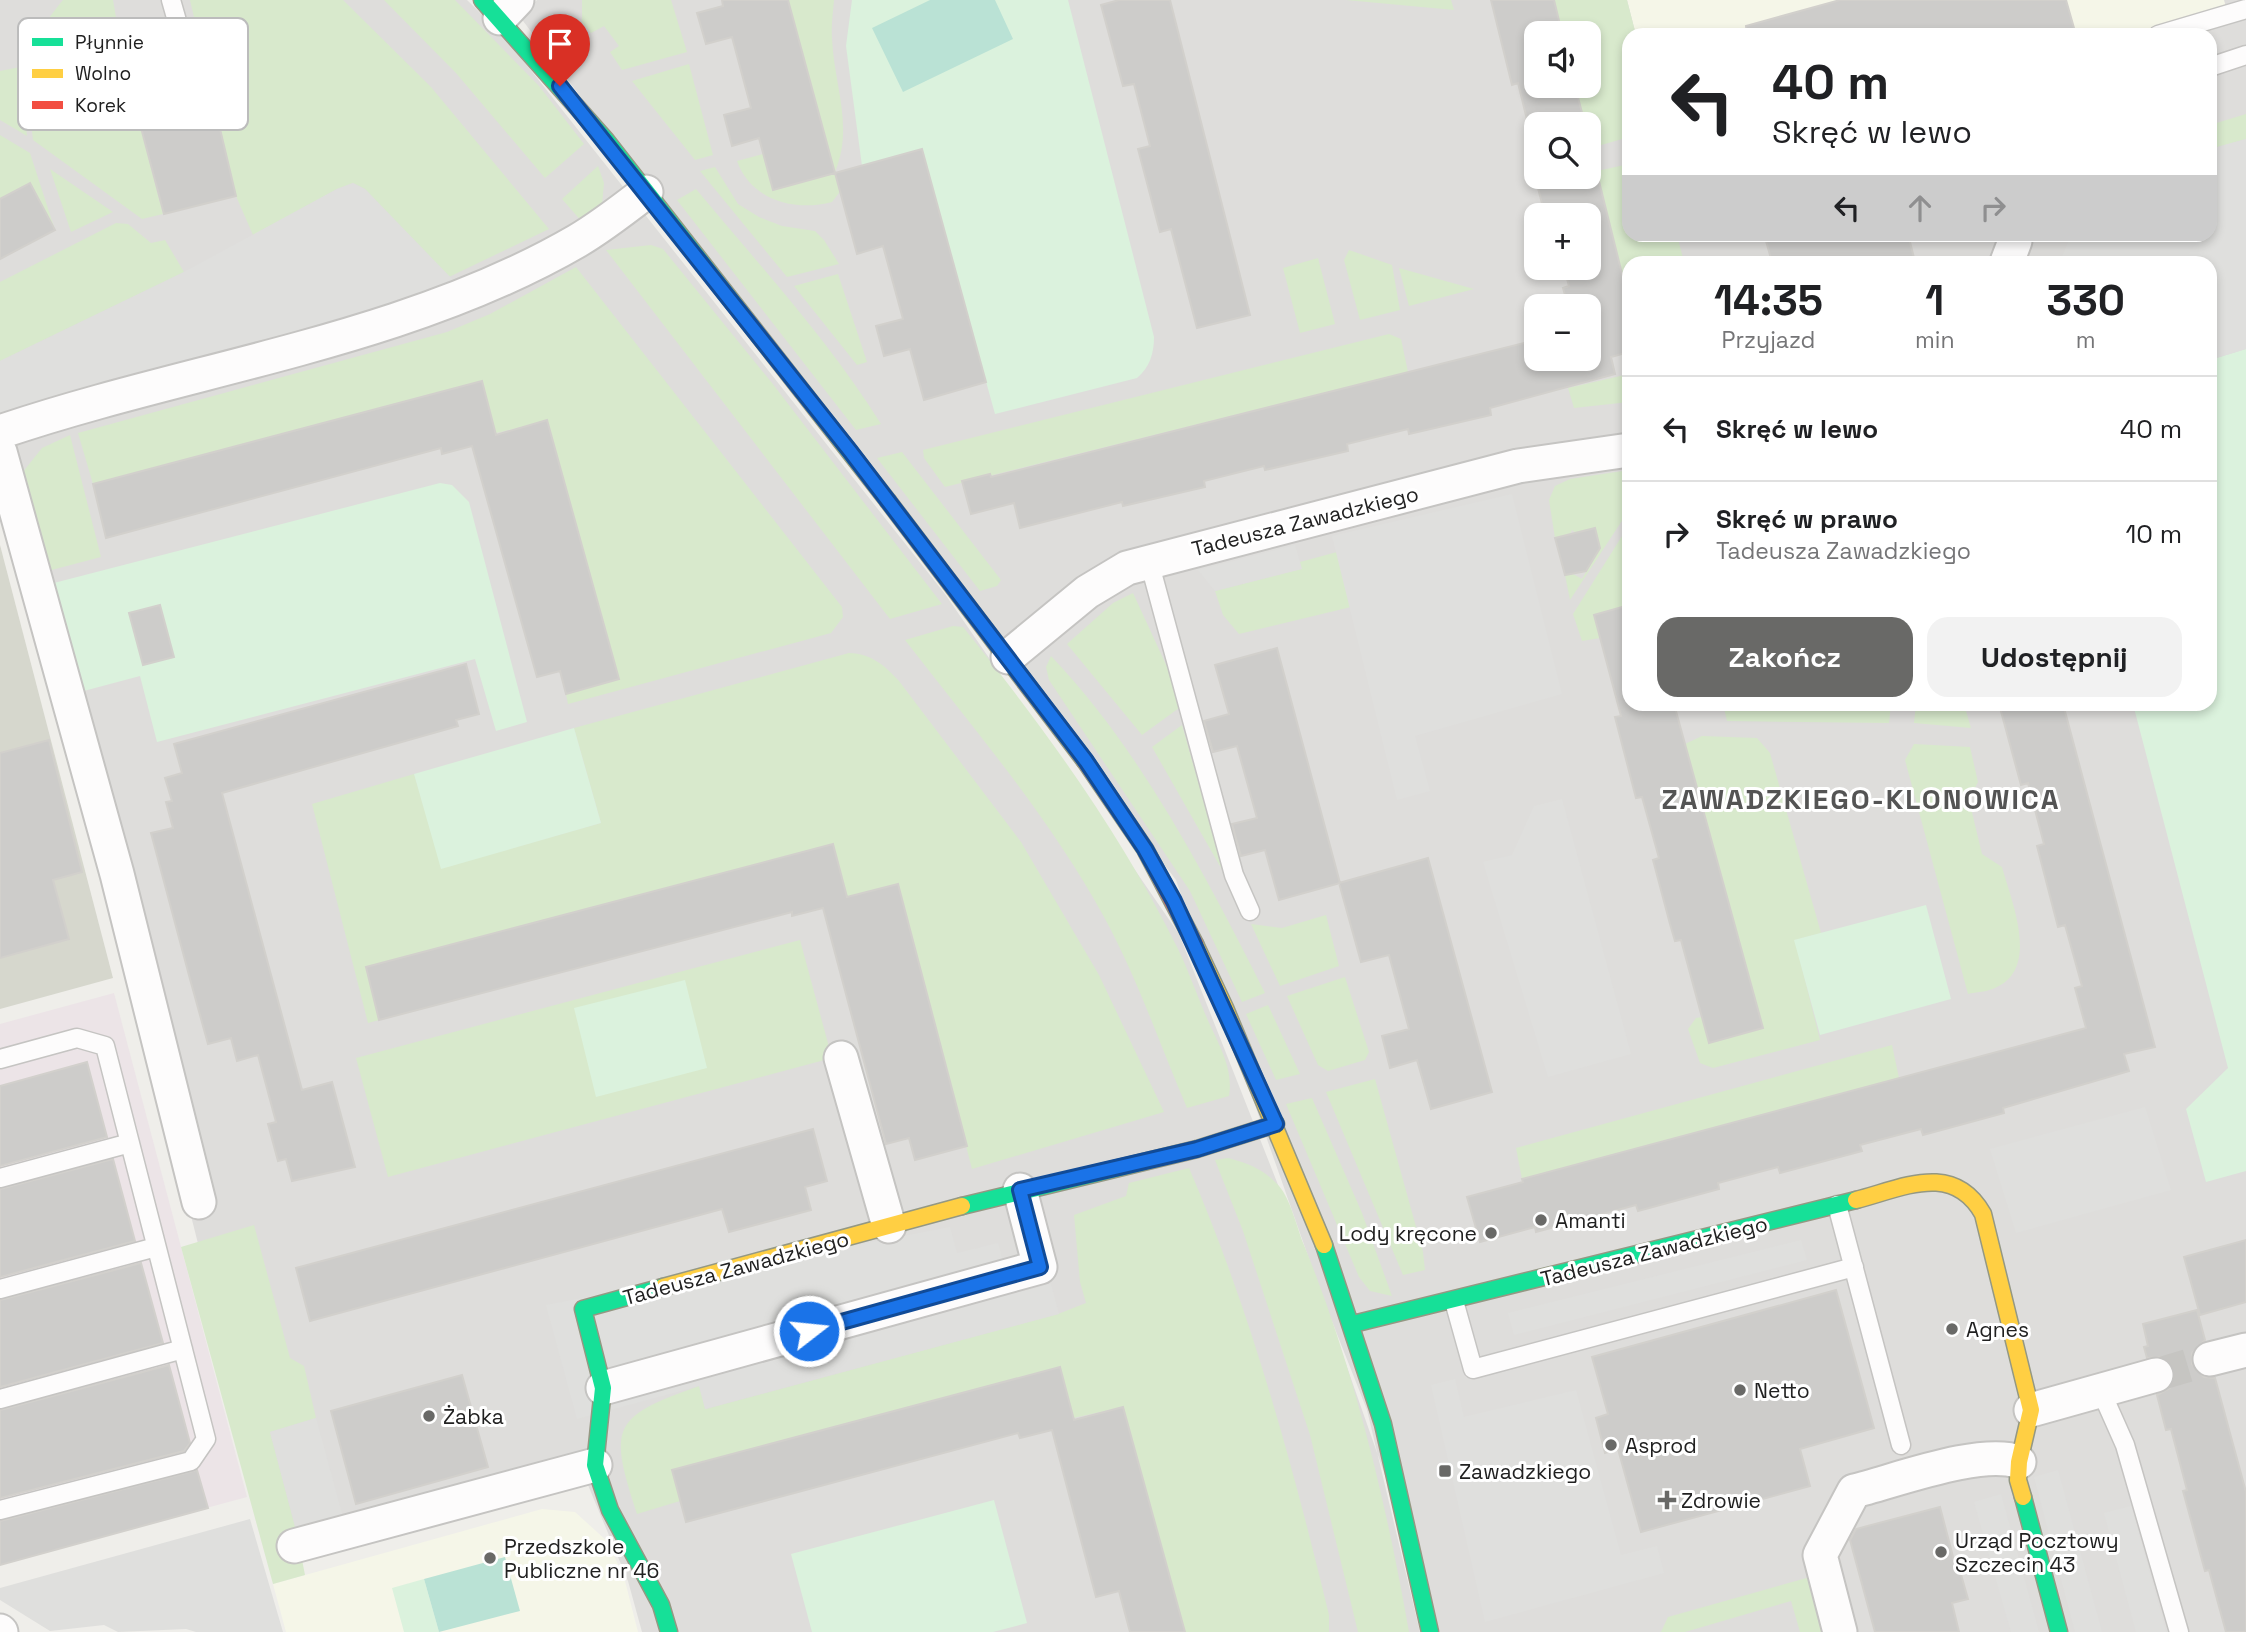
<!DOCTYPE html>
<html lang="pl">
<head>
<meta charset="utf-8">
<style>
  :root { --surface:#fff; --page:#f2f2f2; --text:#202124; --muted:#757577; --line:#e0e0e0; --accent:#696967 }
  body { margin:0; font-family:"Space Grotesk",sans-serif; background:var(--page); color:var(--text); height:100vh; display:flex; flex-direction:column; font-size:26px; white-space:nowrap }
  * { box-sizing:border-box; margin:0 }
  p { font-size:23px; color:var(--muted) }
  .icon { flex:none; width:38px; height:38px; fill:none; stroke:currentColor; stroke-width:2; stroke-linecap:round; stroke-linejoin:round }
  .map { position:relative; flex:1; overflow:hidden }
  .panel { position:absolute; left:1622px; top:256px; width:595px; height:455px; display:flex; flex-direction:column; background:var(--surface); border-radius:21px; box-shadow:0 4px 10px #0003 }
  .panel>* { flex:none }
  .top-card { position:absolute; left:1622px; top:28px; width:595px; height:214px; border-radius:21px; box-shadow:0 4px 10px #0003; background:#fff; color:var(--text); overflow:hidden }
  .fabs { position:absolute; left:1524px; top:21px; display:grid; gap:14px }
  .fabs a { display:grid; place-items:center; width:77px; height:77px; border-radius:14px; background:var(--surface); box-shadow:0 4px 10px #0003; font-size:35px }
  .pin { position:absolute; display:grid; place-items:center; width:60px; height:60px; color:#fff; margin:-72px -30px; border-radius:50% 50% 50% 0; rotate:-45deg; box-shadow:0 0 7px #0007 }
  .pin .icon { rotate:45deg }
  .me { position:absolute; width:77px; margin:-38px; rotate:74deg; stroke-linejoin:round; filter:drop-shadow(0 0 5px #0008) }
  .turn { display:flex; align-items:center; gap:24px; height:147px; padding:0 35px; font-size:32px }
  .turn .icon { width:91px; height:91px; stroke-width:2.5 }
  .turn b { display:block; font-size:49px; line-height:60px }
  .lanes { display:flex; align-items:center; height:66px; padding:0 35px; background:#0003; justify-content:center; gap:35px; direction:ltr }
  .lanes .off { opacity:.35 }
  .eta { display:flex; justify-content:space-evenly; align-items:center; height:119px; text-align:center }
  .eta b { font-size:42px; font-weight:600; line-height:49px }
  .action { display:flex; gap:14px; margin-top:auto; padding:14px 35px }
  .action a { flex:1; height:80px; border-radius:21px; background:var(--accent); color:#fff; font-size:28px; font-weight:600; line-height:80px; text-align:center }
  .action a+a { background:var(--page); color:var(--text) }
  ul { padding:0; list-style:none }
  li { display:flex; align-items:center; gap:21px; height:105px; padding:0 35px; border-top:2px solid var(--line) }
  li div { flex:1 }
  li b { display:block; font-size:26px }
  li em { font-style:normal }
  .map>svg:first-child { display:block }
  .residential { fill:#dedddb; fill-rule:evenodd }
  .industrial { fill:#ece4e7 }
  .education { fill:#f5f6e8 }
  .construction { fill:#d6d7cd }
  .grass { fill:#d8e9cc }
  .park { fill:#dbf2dd }
  .pitch { fill:#bae2d5 }
  .parking { fill:#dfdfdd }
  .building { fill:#cdccca; stroke:#d2d0cc; stroke-width:2 }
  .lines { fill:none; stroke-linecap:round; stroke-linejoin:round }
  .street-tunnel { stroke:#c6c5c2; stroke-width:33; stroke-dasharray:33 17; stroke-linecap:butt }
  .lane-casing { stroke:#c5c4c2; stroke-width:21 }
  .street-casing { stroke:#c5c4c2; stroke-width:37 }
  .fast-casing { stroke:#949883; stroke-width:19 }
  .slow-casing { stroke:#949883; stroke-width:19 }
  .jam-casing { stroke:#949883; stroke-width:19 }
  .lane { stroke:#fdfcfc; stroke-width:18 }
  .street { stroke:#fdfcfc; stroke-width:33 }
  .fast { stroke:#16e098; stroke-width:16 }
  .slow { stroke:#ffcf43; stroke-width:16 }
  .jam { stroke:#f24e42; stroke-width:16 }
  .route-casing { stroke:#114b97; stroke-width:18 }
  .route { stroke:#1a73e8; stroke-width:12 }
  .poi-dot { fill:#696967; stroke:#fff; stroke-width:2.5 }
  .labels { text-anchor:middle; dominant-baseline:central; stroke-width:6; stroke-linejoin:round; paint-order:stroke }
  .street-label { font-size:21px; fill:#212121; stroke:#fff }
  .poi-label { font-size:21px; fill:#212121; stroke:#fff; text-anchor:start }
  .district-label { font-size:28px; font-weight:bold; letter-spacing:2px; fill:#545454; stroke:#fff }
  .key { fill:#fff; stroke:#bcbcbc; stroke-width:2 }
  .key-label { font-size:19px; fill:#212121 }
</style>
</head>
<body>
<div class="map">
<svg width="2246" height="1632" viewBox="0 0 2246 1632">
  <rect width="100%" height="100%" fill="#efeeea"/>
  <!-- residential -->
  <path class="residential" d="M0 0H467L503 35 945 594 1179 934 1367 1410 1420 1632H642L628 1581 578 1461 274 1543 0 463Z
    M537 0H2246V1632H1440L1176 880 520 17ZM1536 33H1589V86H1536ZM1629 35H2210V234H1629ZM1536 124H1589V177H1536ZM1536 215H1589V268H1536ZM1629 262H2210V704H1629ZM1536 306H1589V359H1536Z"/>
  <!-- industrial -->
  <path class="industrial" d="M114 993 247 1497 0 1564V1024Z"/>
  <!-- education -->
  <path class="education" d="M1627 0H2224L2228 14 2150 35H1636Z
    M542 1509 575 1512 607 1541 624 1577 638 1632H286L273 1584Z"/>
  <!-- construction -->
  <path class="construction" d="M0 545 113 978 0 1009Z"/>
  <!-- grass -->
  <path class="grass" d="M63 0H113L124 64 163 214 142 219 33 140C26 71 16 57 63 0Z
    M190 0H343L431 87 549 229 449 277 365 189 353 183 337 189 253 235 236 196Z
    M384 0H455L539 86 584 144 545 178 456 73Z
    M582 0H671L687 52 622 70 610 52 619 46 604 26 591 33 582 22Z
    M788 0H834C833 12 831 26 832 38 834 86 854 126 835 172H843L839 193 832 202C794 212 751 200 737 161L763 154 773 190Z
    M1346 0H1451L1454 10Z
    M1554 0H1627L1636 35H1629V137L1591 148 1589 124H1585L1575 86H1589V33H1562Z
    M689 64 713 155 695 160 632 81Z
    M20 67 27 136 0 120V71Z
    M2246 114V139L2210 149V125Z
    M0 135 30 153 55 230 30 183 0 199Z
    M1629 164V234L1677 235 1684 262H1629V302L1597 171Z
    M598 166 604 183 602 205 583 223 562 199Z
    M715 167 738 204 759 217 782 226 815 231 824 240 839 264 787 277 700 171Z
    M50 169 113 212 71 232Z
    M696 189C759 265 828 339 881 424L856 430 677 200Z
    M116 223 128 224 151 243 165 240 184 272 0 361V282Z
    M651 245 663 249 772 383 942 604 890 619 606 250Z
    M1349 250 1392 265 1400 310 1360 320 1344 260Z
    M1318 258 1335 324 1300 333 1283 268Z
    M576 267 842 607 843 617 831 633 568 704 566 694 619 679 547 421 496 433 482 381 93 484 78 433 447 332 490 314Z
    M1399 268 1474 289 1409 306Z
    M838 274 867 362 857 365 794 286Z
    M1389 334 1401 339 1408 372 945 487 924 458 923 450Z
    M1629 374V402L1574 408 1568 388Z
    M70 435 101 557 44 572 22 473 42 448Z
    M902 452 1001 580 997 586 980 591 877 458Z
    M1629 470V510L1570 600 1565 575 1573 574 1582 579 1600 548 1595 528 1576 533 1572 530 1570 534 1555 538 1549 500 1555 486 1570 479Z
    M1629 525V605L1594 615 1600 638 1582 641 1573 614Z
    M1337 552 1351 607 1239 634 1223 615 1215 591 1301 569 1300 562Z
    M1133 593 1168 669 1179 708 1142 735 1067 644 1113 603Z
    M953 626 963 627C1043 726 1120 832 1177 947 1188 969 1196 993 1206 1016 1217 1042 1234 1067 1229 1096L1187 1108C1160 1045 1137 977 1104 917 1050 818 974 729 905 640Z
    M849 653C872 654 884 665 899 681L1021 842 1099 975 1164 1112 972 1169 898 884 847 897 833 845 366 967 379 1020 368 1023 312 804 414 774 442 868 601 823 574 728Z
    M1051 656C1141 750 1207 878 1265 993L1242 1002 1190 891 1049 680 1046 667Z
    M1723 704H1891L1889 723 1727 721Z
    M1916 704H1964L1971 728 1914 723Z
    M1182 725 1225 875 1152 747Z
    M1702 736 1757 738 1770 753 1821 933 1795 940 1820 1040 1713 1068 1700 1063 1688 1029 1696 1018 1702 1017 1709 1042 1763 1028 1685 744Z
    M1914 744 1970 747 1978 782 1969 800 1982 854 2002 867C2011 900 2041 969 1995 988 1987 992 1976 992 1968 994L1905 760Z
    M1326 915 1339 966 1280 986 1251 924 1282 928Z
    M800 940 832 1058 388 1177 356 1058Z
    M1345 977 1369 1052 1365 1060 1328 1071 1318 1065 1287 996Z
    M1268 1005 1300 1074 1276 1080 1246 1014Z
    M1892 1045 1899 1078 1522 1179 1516 1148Z
    M1375 1079 1423 1252 1425 1270 1403 1275 1326 1092Z
    M1312 1098 1362 1213 1392 1296 1370 1291 1359 1277 1286 1104Z
    M1228 1158C1248 1163 1265 1170 1279 1186 1291 1200 1297 1228 1304 1245 1354 1368 1386 1501 1409 1632H1358L1310 1435 1243 1231 1215 1160Z
    M1189 1168C1251 1312 1292 1462 1329 1615V1632H1185L1123 1407 1073 1418 1059 1367 672 1470 680 1501 637 1514C608 1426 612 1417 699 1386L706 1409 1058 1314 1086 1303 1080 1282 1074 1215 1126 1196 1129 1183Z
    M254 1225 290 1358 304 1366 316 1418 270 1432 297 1534 305 1575 273 1584 181 1247Z
    M1810 1577 1826 1632H1800L1791 1601 1685 1632H1661L1668 1617Z"/>
  <!-- park -->
  <path class="park" d="M852 0H1068L1154 337C1154 353 1150 367 1137 378L995 414 922 150 862 166 846 46Z
    M2246 349V1171L2206 1182 2186 1109 2228 1068 2133 704H2210V360Z
    M440 483 452 485 469 502 527 722 496 731 475 659 157 742 140 676 80 692 50 584Z
    M574 728 601 823 441 869 414 774Z
    M1926 905 1951 999 1820 1035 1794 940Z
    M685 980 707 1068 596 1097 574 1008Z
    M994 1500 1027 1623 993 1632H812L791 1554Z
    M424 1579 439 1632H404L392 1588Z"/>
  <!-- pitch -->
  <path class="pitch" d="M930 0H995L1013 39 903 92 872 28Z
    M505 1557 520 1611 439 1632 424 1579Z"/>
  <!-- parking -->
  <path class="parking" d="M2246 139V349L2210 360V262H2060L2071 235 2210 234V149Z
    M353 183 365 189 459 286 0 421V361L184 272 337 189Z
    M1512 494 1562 694 1415 736 1430 791 1397 800 1332 536Z
    M1295 545 1302 569 1215 591 1198 570Z
    M1562 799 1631 1054 1548 1077 1483 862 1512 855 1534 806Z
    M2145 1107 2171 1190 2016 1233 1990 1149Z
    M950 1227 957 1253 998 1243 1012 1294 1051 1284 1059 1314 705 1409 699 1386 577 1419 546 1305Z
    M1801 1240 1807 1260 1514 1335 1508 1313Z
    M1455 1379 1464 1417 1576 1390 1621 1555 1657 1546 1664 1573 1485 1622 1431 1385Z
    M316 1418 344 1521 297 1534 270 1432Z
    M2058 1470 2102 1632H2075L2034 1477Z
    M2001 1494 2039 1632H2011L1974 1502Z
    M2131 1506 2166 1632H2136L2104 1513Z
    M250 1519 283 1632H196L186 1629 118 1632 104 1625 50 1631 0 1600V1588Z"/>
  <!-- building -->
  <path class="building" d="M722 0H788L835 173 773 190 759 138 732 146 724 115 751 108 732 37 706 44 697 13 723 6Z
    M1119 0H1170L1250 315 1197 328 1171 229 1160 232 1138 149 1150 146 1134 84 1123 86 1101 5Z
    M1491 0H1554L1562 33H1536V86H1575L1585 124H1536V177H1589V141L1629 302V352L1611 357 1615 374 1490 408 1491 415 1409 434 1408 429 1347 444 1348 451 1265 470 1264 466 1204 481 1205 487 1123 506 1122 502 1020 528 1014 503 971 514 962 481 990 474 991 477 1536 340V359H1589V306H1568L1563 288 1569 286 1564 268H1589V215H1545L1527 146 1533 144 1518 83 1512 85Z
    M1840 0H2066L2076 35H1747L1746 26Z
    M200 45 236 196 164 214 124 64Z
    M922 149 986 382 924 400 910 349 884 356 876 326 903 319 883 246 857 254 835 173Z
    M30 183 55 230 0 259V199Z
    M1764 234H1908L1915 262H1772Z
    M482 381 496 435 547 420 619 679 566 694 560 671 537 677 472 446 442 454 441 448 106 538 93 484Z
    M1595 528 1600 548 1586 571 1565 575 1555 538Z
    M160 605 174 657 143 665 129 613Z
    M1629 605V704H1674L1763 1028 1709 1043 1681 940 1675 941 1670 924 1653 860 1659 858 1642 797 1636 798 1615 717 1621 716 1594 615Z
    M1277 648 1340 883 1279 900 1265 850 1241 856 1232 824 1257 818 1237 746 1213 752 1204 721 1229 714 1215 665Z
    M466 664 479 714 456 720 458 726 222 793 302 1090 332 1082 355 1167 292 1181 286 1159 278 1161 268 1124 276 1122 258 1055 237 1061 231 1038 208 1044 190 979 151 833 173 828 166 802 172 801 165 778 182 773 174 744Z
    M1999 704H2063L2155 1047 2124 1054 2129 1071 2003 1108 2004 1113 1923 1135 1921 1129 1860 1145 1862 1151 1780 1173 1778 1167 1718 1183 1719 1189 1638 1211 1636 1205 1536 1232 1535 1227 1480 1242 1467 1197 1523 1182 1522 1179 2086 1028 2075 988 2082 986 2065 925 2058 927 2037 846 2044 844 2028 783 2021 785Z
    M49 740 82 872 53 880 69 939 0 958V753Z
    M833 844 847 897 898 884 967 1146 915 1160 909 1138 886 1144 823 908 792 916V912L379 1020 366 967Z
    M1428 858 1492 1092 1431 1109 1417 1060 1390 1068 1382 1036 1409 1029 1389 955 1361 962 1339 883Z
    M87 1062 107 1137 0 1166V1086Z
    M813 1129 827 1181 805 1187 811 1210 729 1232 722 1209 310 1321 296 1268Z
    M113 1159 135 1241 0 1277V1189Z
    M2246 1240V1302L2200 1315 2184 1257Z
    M141 1263 163 1343 0 1387V1300Z
    M1836 1290 1874 1428 1800 1449 1810 1486 1641 1532 1618 1449 1605 1453 1596 1418 1608 1414 1592 1357Z
    M2197 1310 2205 1340 2192 1353V1364L2204 1377 2215 1378 2246 1492V1632H2226L2209 1570 2205 1571 2183 1491 2187 1490 2171 1429 2166 1430 2157 1395 2170 1388 2175 1379 2174 1369 2161 1357 2147 1358 2144 1347 2148 1346 2143 1324Z
    M169 1365 190 1443 184 1451 0 1498V1410Z
    M1060 1367 1074 1420 1123 1407 1185 1632H1130L1119 1591 1096 1597 1052 1430 1020 1438 1018 1433 686 1522 672 1470Z
    M462 1375 488 1467 356 1504 331 1411Z
    M197 1470 208 1508 0 1565V1521Z
    M1940 1507 1957 1572 1960 1571 1968 1599 1952 1603 1959 1632H1875L1850 1540 1856 1529Z"/>
  <g class="lines">
    <!-- street-tunnel -->
    <path class="street-tunnel" d="M2156 1375 2210 1359"/>
    <defs>
      <path id="lane" d="M171 0 177 21
        M2158 35 2246 9
        M2210 67 2246 55
        M1149 561 1234 875 1250 911
        M0 1059 77 1038 105 1046 206 1439 191 1461 0 1510
        M0 1178 130 1143
        M1837 1205 1901 1445
        M0 1289 156 1247
        M1454 1301 1473 1369 1854 1267
        M2101 1391 2125 1445 2179 1632
        M0 1399 183 1349"/>
      <path id="street" d="M500 18 517 0
        M2007 262 2015 241
        M0 432C188 368 403 342 577 241 601 227 624 209 646 192
        M0 452 117 874 199 1202
        M1008 657 1087 592 1127 568 1518 466 1629 450
        M841 1058 889 1226
        M2210 1359 2246 1350
        M603 1388 1040 1267 1020 1190
        M2031 1410 2156 1375
        M294 1546 595 1465
        M0 1631 1 1632
        M1840 1632 1820 1555 1854 1491C1895 1481 1981 1448 2019 1462"/>
      <path id="fast" d="M482 0 606 140 888 501
        M962 1206 1197 1149 1276 1124
        M1324 1245 1383 1424 1430 1632
        M663 1287 583 1309 603 1388 595 1465 610 1510 661 1605 669 1632
        M1353 1324 1856 1200
        M2023 1497 2059 1632"/>
      <path id="slow" d="M888 501 1085 761
        M1195 944 1225 1008 1324 1245
        M1856 1200C1903 1188 1953 1161 1983 1214L2031 1410 2019 1462 2018 1480 2023 1497
        M663 1287 962 1206"/>
      <path id="jam" d="M1085 761 1145 849 1195 944"/>
    </defs>
    <!-- lane casing -->
    <use href="#lane" class="lane-casing"/>
    <!-- street casing -->
    <use href="#street" class="street-casing"/>
    <!-- fast casing -->
    <use href="#fast" class="fast-casing"/>
    <!-- slow casing -->
    <use href="#slow" class="slow-casing"/>
    <!-- jam casing -->
    <use href="#jam" class="jam-casing"/>
    <!-- lane -->
    <use href="#lane" class="lane"/>
    <!-- street -->
    <use href="#street" class="street"/>
    <!-- fast -->
    <use href="#fast" class="fast"/>
    <!-- slow -->
    <use href="#slow" class="slow"/>
    <!-- jam -->
    <use href="#jam" class="jam"/>
  </g>
  <g class="lines">
    <defs>
      <path id="route" d="M560 86 850 451 1086 761 1145 849 1174 901 1276 1124 1197 1149 1020 1190 1040 1267 809 1331"/>
    </defs>
    <!-- route casing -->
    <use href="#route" class="route-casing"/>
    <!-- route -->
    <use href="#route" class="route"/>
  </g>
  <!-- markers -->
  <g class="poi-dot">
    <circle cx="1541" cy="1220" r="7"/>
    <circle cx="1491" cy="1233" r="7"/>
    <circle cx="1952" cy="1329" r="7"/>
    <circle cx="1740" cy="1390" r="7"/>
    <circle cx="429" cy="1416" r="7"/>
    <circle cx="1611" cy="1445" r="7"/>
    <rect x="1438" y="1464" width="14" height="14" rx="3.5"/>
    <path d="M1663.5 1489.5h7v7h7v7h-7v7h-7v-7h-7v-7h7z"/>
    <circle cx="1941" cy="1552" r="7"/>
    <circle cx="490" cy="1558" r="7"/>
  </g>
  <g class="labels">
    <!-- street labels -->
    <g class="street-label">
      <text transform="translate(1305 521) rotate(-14)">Tadeusza Zawadzkiego</text>
      <text transform="translate(1654 1251) rotate(-14)">Tadeusza Zawadzkiego</text>
      <text transform="translate(736 1268) rotate(-15)">Tadeusza Zawadzkiego</text>
    </g>
    <!-- poi labels -->
    <g class="poi-label">
      <text x="1555" y="1220">Amanti</text>
      <text x="1477" y="1233" text-anchor="end">Lody kręcone</text>
      <text x="1966" y="1329">Agnes</text>
      <text x="1754" y="1390">Netto</text>
      <text x="443" y="1416">Żabka</text>
      <text x="1625" y="1445">Asprod</text>
      <text x="1459" y="1471">Zawadzkiego</text>
      <text x="1681" y="1500">Zdrowie</text>
      <text x="1955" y="1540">Urząd Pocztowy<tspan x="1955" dy="24">Szczecin 43</tspan></text>
      <text x="504" y="1546">Przedszkole<tspan x="504" dy="24">Publiczne nr 46</tspan></text>
    </g>
    <!-- district labels -->
    <g class="district-label">
      <text x="1861" y="799">ZAWADZKIEGO-KLONOWICA</text>
    </g>
  </g>
  <!-- legend -->
  <rect x="18" y="18" width="230" height="112" rx="10" class="key"/>
  <rect x="32" y="38" width="31" height="8" fill="#16e098"/>
  <rect x="32" y="69" width="31" height="9" fill="#ffcf43"/>
  <rect x="32" y="101" width="31" height="8" fill="#f24e42"/>
  <g class="key-label">
    <text x="75" y="49">Płynnie</text>
    <text x="75" y="80">Wolno</text>
    <text x="75" y="112">Korek</text>
  </g>
</svg>
<div class="fabs">
<a><svg class="icon" aria-label="sound" viewBox="0 0 24 24"><path d="M4 9h4l5-4v14l-5-4H4zM17 9q2 3 0 6"/></svg></a>
<a><svg class="icon" aria-label="search" viewBox="0 0 24 24"><circle cx="10" cy="10" r="6"/><path d="M15 15l6 6"/></svg></a>
<a>+</a>
<a>−</a>
</div>
<div class="pin" style="left:560px;top:86px;background:#d93025"><svg class="icon" aria-label="arrive" viewBox="0 0 24 24"><path d="M6 21V4h12l-3 4 3 4H6"/></svg></div>
<svg class="me" style="left:809px;top:1331px" viewBox="-20 -20 40 40"><circle r="17" fill="#1a73e8" stroke="#fff" stroke-width="3"/><path d="M0-11L8 9 0 5-8 9z" fill="#fff"/></svg>
<div class="top-card">
<div class="turn"><svg class="icon" aria-label="left" viewBox="0 0 24 24"><path d="M17 20v-9H6M10 6l-5 5 5 5"/></svg><div><b>40 m</b>Skręć w lewo</div></div>
<div class="lanes"><svg class="icon" aria-label="left" viewBox="0 0 24 24"><path d="M17 20v-9H6M10 6l-5 5 5 5"/></svg><svg class="icon off" aria-label="ahead" viewBox="0 0 24 24"><path d="M12 20V5M6 11l6-6 6 6"/></svg><svg class="icon off" aria-label="right" viewBox="0 0 24 24"><path d="M7 20v-9h11M14 6l5 5-5 5"/></svg></div>
</div>
<section class="panel">
<div class="eta">
<div><b>14:35</b><p>Przyjazd</p></div>
<div><b>1</b><p>min</p></div>
<div><b>330</b><p>m</p></div>
</div>
<ul>
<li><svg class="icon" aria-label="left" viewBox="0 0 24 24"><path d="M17 20v-9H6M10 6l-5 5 5 5"/></svg><div><b>Skręć w lewo</b></div><em>40 m</em></li>
<li><svg class="icon" aria-label="right" viewBox="0 0 24 24"><path d="M7 20v-9h11M14 6l5 5-5 5"/></svg><div><b>Skręć w prawo</b><p>Tadeusza Zawadzkiego</p></div><em>10 m</em></li>
</ul>
<div class="action"><a>Zakończ</a><a>Udostępnij</a></div>
</section>
</div>
</body>
</html>
